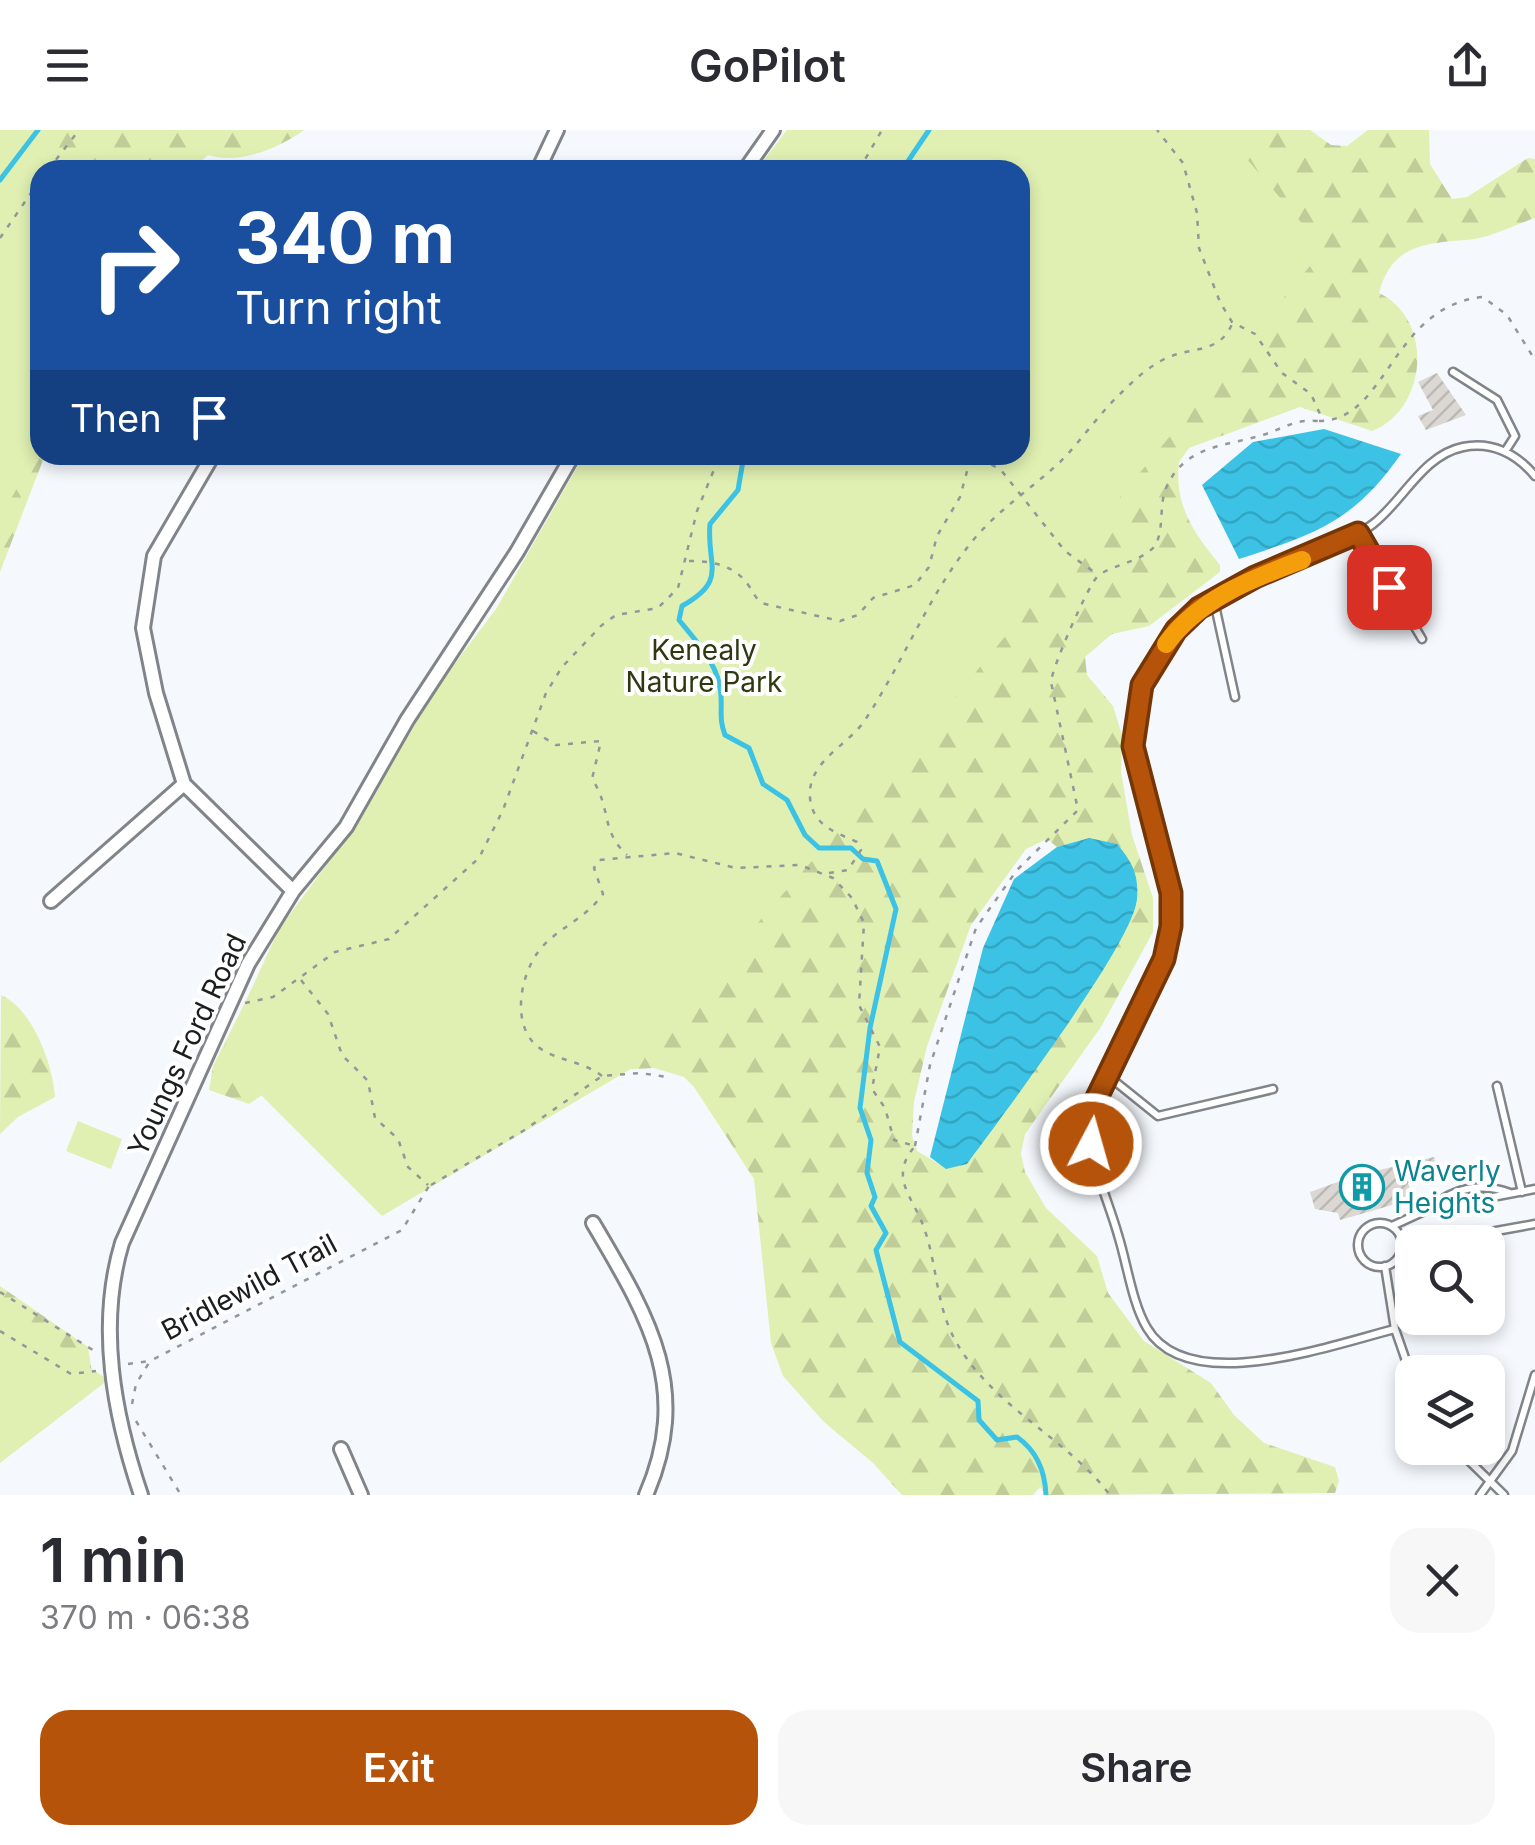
<!DOCTYPE html>
<html lang="en">
<head>
<meta charset="utf-8">
<style>
  :root { --surface:#fff; --page:#f7f7f7; --text:#2b2b33; --muted:#7c7c81; --accent:#b45309 }
  body { margin:0; font-family:Inter,sans-serif; background:var(--page); color:var(--text); height:100vh; display:flex; flex-direction:column; font-size:38px; white-space:nowrap }
  * { box-sizing:border-box; margin:0 }
  p { font-size:32px; color:var(--muted) }
  .icon { flex:none; width:55px; height:55px; fill:none; stroke:currentColor; stroke-width:2; stroke-linecap:round; stroke-linejoin:round }
  .map { position:relative; height:1365px; overflow:hidden }
  .panel { display:flex; flex-direction:column; background:var(--surface); flex:1 }
  .panel>* { flex:none }
  .banner { position:absolute; left:30px; top:30px; width:1000px; height:305px; border-radius:30px; box-shadow:0 5px 15px #0003; background:#1a4fa0; color:#fff; overflow:hidden }
  .controls { position:absolute; left:1395px; top:1095px; display:grid; gap:20px }
  .controls a { display:grid; place-items:center; width:110px; height:110px; border-radius:20px; background:var(--surface); box-shadow:0 5px 15px #0003; font-size:50px }
  .pin { position:absolute; display:grid; place-items:center; width:85px; height:85px; color:#fff; margin:-42px; border-radius:20px; box-shadow:0 5px 15px #0006 }
  .me { position:absolute; width:110px; margin:-55px; rotate:6deg; stroke-linejoin:round; filter:drop-shadow(0 0 8px #0008) }
  .turn { display:flex; align-items:center; gap:35px; height:210px; padding:0 40px; font-size:45px }
  .turn .icon { width:130px; height:130px; stroke-width:2.5 }
  .turn b { display:block; font-size:70px; line-height:85px }
  .then { display:flex; align-items:center; height:95px; padding:0 40px; background:#0003; gap:20px; font-size:38px }
  .round { display:grid; place-items:center; flex:none; width:105px; height:105px; border-radius:30px; background:var(--page) }
  .headline { display:flex; align-items:center; justify-content:space-between; height:170px; padding:0 40px }
  h1 { font-size:60px; font-weight:600; line-height:75px }
  .cta { display:flex; gap:20px; margin-top:auto; padding:20px 40px }
  .cta a { flex:1; height:115px; border-radius:30px; background:var(--accent); color:#fff; font-size:40px; font-weight:600; line-height:115px; text-align:center }
  .cta a+a { background:var(--page); color:var(--text) }
  header { display:flex; justify-content:space-between; align-items:center; height:130px; padding:0 40px; background:var(--surface); font-size:45px; font-weight:600 }
  .map>svg:first-child { display:block }
  .forest { fill:url(#forest-firs); fill-rule:evenodd }
  .park { fill:#e0f0b2 }
  .water { fill:url(#water-waves) }
  .lines { fill:none; stroke-linecap:round; stroke-linejoin:round }
  .stream { stroke:#3bc2e4; stroke-width:5 }
  .building { fill:url(#building-hatch) }
  .service-casing { stroke:#818488; stroke-width:11 }
  .minor-casing { stroke:#818488; stroke-width:18 }
  .path { stroke:#94969a; stroke-width:2.5; stroke-dasharray:5 8; stroke-linecap:butt }
  .service { stroke:#fff; stroke-width:6 }
  .minor { stroke:#fff; stroke-width:12 }
  .route-casing { stroke:#753606; stroke-width:25 }
  .route { stroke:#b45309; stroke-width:18 }
  .slow { stroke:#f59e0b; stroke-width:18 }
  .labels { text-anchor:middle; dominant-baseline:central; stroke-width:8; stroke-linejoin:round; paint-order:stroke }
  .park-label { font-size:28px; fill:#303811; stroke:#fff }
  .street-label { font-size:28px; fill:#1b1d1e; stroke:#fff }
  .culture-label { font-size:28px; fill:#0d838f; stroke:#fff; text-anchor:start }
</style>
</head>
<body>
<header><svg class="icon" aria-label="menu" viewBox="0 0 24 24"><path d="M4 6h16M4 12h16M4 18h16"/></svg>GoPilot<svg class="icon" aria-label="share" viewBox="0 0 24 24"><path d="M12 15V3M7 8l5-5 5 5M5 13v7h14v-7"/></svg></header>
<div class="map">
<svg width="1535" height="1365" viewBox="0 0 1535 1365">
  <defs>
    <pattern id="forest-firs" width="22" height="20" patternUnits="userSpaceOnUse" patternTransform="scale(2.5)"><rect width="22" height="20" fill="#e0f0b2"/><path d="M5 1l3.5 6h-7zM16 11l3.5 6h-7z" fill="#c0cd99"/></pattern>
    <pattern id="water-waves" width="16" height="10" patternUnits="userSpaceOnUse" patternTransform="scale(2.5)"><rect width="16" height="10" fill="#3bc2e4"/><path d="M0 5q4-4 8 0t8 0" fill="none" stroke="#33a6c3"/></pattern>
    <pattern id="building-hatch" width="6" height="6" patternUnits="userSpaceOnUse" patternTransform="scale(2.5)"><rect width="6" height="6" fill="#dbd7d3"/><path d="M-1 1l2-2M0 6l6-6M5 7l2-2" fill="none" stroke="#bbb8b5"/></pattern>
  </defs>
  <rect width="100%" height="100%" fill="#f5f8fd"/>
  <!-- forest -->
  <path class="forest" d="M0 0H304C280 18 238 35 208 25L191 40H40V325H45L0 442Z
    M888 0H1310L1331 15 1347 16 1368 0H1429L1430 34 1452 69 1467 67 1528 28 1535 29V88C1513 95 1488 109 1466 110 1424 113 1391 116 1379 163 1435 190 1427 280 1372 301L1300 277 1189 318 1179 332C1174 376 1194 403 1220 435V442L1149 496 1112 504 1085 527 1087 545 1113 576 1122 605 1121 642 1132 705 1153 768V802L1101 897 1025 1004 1021 1024 1025 1042 1046 1078 1097 1126 1108 1163 1144 1211 1211 1253 1234 1285 1264 1313 1335 1337 1339 1351 1335 1363 1046 1365 1040 1357 1033 1365H902L873 1333 824 1292 783 1246 771 1213 754 1049 694 957 684 947 654 938 274 957 249 974 209 960 213 936 261 841 1020 325V40ZM1089 708 1137 773C1089 866 1028 949 967 1034L946 1038 917 1021 912 1006 914 972 927 916 971 795 1026 719 1047 709 1057 717Z
    M1 865C33 879 53 935 55 967L18 987 0 1004Z
    M0 1156 88 1217 92 1243 0 1244Z"/>
  <!-- park -->
  <path class="park" d="M0 0H25L47 40H40V318L0 388Z
    M787 0H1222L1324 119 952 571 629 940 382 1086 221 925 279 799 362 687 436 558 496 479 584 325H1020V40H756Z
    M78 991 122 1009 111 1039 66 1021Z
    M0 1174 108 1250 0 1333Z"/>
  <!-- water -->
  <path class="water" d="M1324 299 1401 324C1353 393 1314 404 1239 429L1202 355 1253 312Z
    M1089 708 1117 714C1132 732 1139 744 1137 769 1134 812 999 990 967 1034L946 1039 930 1027 983 818 1014 749 1057 717Z"/>
  <g class="lines">
    <!-- stream -->
    <path class="stream" d="M902 40 929 0
      M0 50 38 0
      M744 325 738 360 710 394C706 435 729 450 682 476L679 490C697 512 720 536 721 566 722 582 719 589 725 605L749 618 763 654 787 670 805 705 819 718H851L863 729 877 731 896 779 870 898 860 978 871 1010 867 1043 875 1067 871 1076 886 1103 876 1120 900 1212 978 1271 979 1290 997 1310 1017 1307C1037 1321 1045 1341 1046 1365"/>
  </g>
  <!-- building -->
  <path class="building" d="M1437 243 1466 285 1426 300 1418 286 1433 280 1418 252Z
    M1434 1027 1439 1044 1408 1053 1413 1069 1340 1090 1338 1083 1315 1079 1310 1062 1349 1048 1354 1040 1367 1043Z"/>
  <g class="lines">
    <defs>
      <path id="service" d="M1453 242 1497 270 1515 306 1506 320
        M1359 403 1422 509
        M1214 471 1235 567
        M1107 945 1158 986 1273 959
        M1497 956 1522 1062
        M1430 1078C1454 1058 1481 1052 1510 1063
        M1358 1115a22 22 0 1 1 44 0a22 22 0 1 1-44 0Z
        M1392 1096 1429 1079 1535 1059
        M1435 1112 1535 1094
        M1402 1119 1412 1117
        M1385 1136 1395 1199 1412 1248
        M1395 1199C1334 1214 1188 1268 1147 1198 1132 1173 1127 1133 1118 1105 1108 1068 1083 1019 1091 980 1093 966 1103 952 1110 939 1132 895 1167 845 1171 795 1177 712 1107 635 1144 552 1193 440 1291 456 1373 394 1403 371 1423 325 1463 317 1492 311 1517 324 1535 346
        M1456 1318 1504 1365
        M1480 1365 1512 1321 1535 1245"/>
      <path id="minor" d="M538 40 557 0
        M745 40 773 0
        M213 325 154 426 143 498 156 563 184 654 293 761
        M51 771 184 654
        M593 1093C647 1185 693 1257 646 1365
        M341 1319 361 1365
        M141 1365C114 1285 97 1196 122 1113L248 834 293 761 346 697 407 590 517 422 573 325"/>
    </defs>
    <!-- service casing -->
    <use href="#service" class="service-casing"/>
    <!-- minor casing -->
    <use href="#minor" class="minor-casing"/>
    <!-- path -->
    <path class="path" d="M48 40 79 0
      M859 40 882 0
      M0 108 40 50
      M1319 291C1388 291 1391 176 1483 167L1507 185 1535 230
      M689 431C712 431 735 435 749 456 755 465 755 469 765 474L840 491 858 485 873 468 915 455 929 437 937 406 960 367 969 334 978 327 1001 340 1065 421 1098 445
      M533 601 556 615 601 611 592 649C612 679 600 700 627 725
      M829 743 848 740 861 720 857 712C835 702 813 696 810 668 807 631 848 616 865 590 903 533 927 468 970 414 996 381 1030 360 1060 332 1081 311 1098 285 1120 264 1134 250 1150 235 1169 227 1193 217 1220 223 1232 194
      M301 850 328 884 342 925 368 951 375 988 398 1009 408 1037 428 1055
      M245 873 273 867 335 822 389 809 479 728 503 680 546 563 562 537 602 495 616 485 658 478 678 458 697 381 720 325
      M602 946C583 931 557 931 538 917 511 895 520 847 538 822 555 799 586 789 603 764L594 738 599 730 675 723 736 738 800 735 833 748 852 768 864 793 859 875 880 917 872 959 885 978 894 1010 915 1016C888 1048 913 1066 924 1098 937 1134 936 1174 954 1208 990 1276 1065 1306 1110 1365
      M915 1016 930 935 976 798 1017 740 1078 680 1051 552C1051 540 1090 450 1099 445 1117 433 1139 433 1155 416 1165 398 1158 375 1167 356 1186 314 1229 316 1266 304 1286 297 1296 289 1318 291L1320 284 1311 264 1282 243 1255 204 1232 192 1220 172 1199 118 1197 83 1183 33 1157 0
      M431 1055 523 1001 602 946 640 943 667 947
      M0 1162 96 1222
      M0 1201 71 1244 96 1241
      M128 1234 150 1231
      M132 1274 136 1254 150 1231 402 1100 429 1056
      M136 1291 181 1365"/>
    <!-- service -->
    <use href="#service" class="service"/>
    <!-- minor -->
    <use href="#minor" class="minor"/>
  </g>
  <g class="lines">
    <defs>
      <path id="route" d="M1091 1014 1090 982 1164 829 1171 796V763L1133 616 1142 555 1176 500 1199 478 1255 447 1358 403 1389 457"/>
    </defs>
    <!-- route casing -->
    <use href="#route" class="route-casing"/>
    <!-- route -->
    <use href="#route" class="route"/>
    <!-- slow -->
    <path class="slow" d="M1166 514C1199 469 1251 449 1302 430"/>
  </g>
  <!-- icons -->
  <defs>
    <symbol id="building-ring" viewBox="-11 -11 22 22"><circle r="9.5" fill="#fff" stroke="#0f9aa8" stroke-width="1.5"/><path d="M-4-6H4V6H1V3H-1V6H-4ZM-2.5-4.3h1.7v1.8h-1.7ZM.8-4.3h1.7v1.8H.8ZM-2.5-1h1.7V.8h-1.7ZM.8-1h1.7V.8H.8Z" fill="#0f9aa8"/></symbol>
  </defs>
  <g fill-rule="evenodd">
    <use href="#building-ring" x="1337" y="1032" width="50" height="50"/>
  </g>
  <g class="labels">
    <!-- park labels -->
    <g class="park-label">
      <text x="704" y="520">Kenealy<tspan x="704" dy="32">Nature Park</tspan></text>
    </g>
    <!-- street labels -->
    <g class="street-label">
      <text transform="translate(187 915) rotate(-65)">Youngs Ford Road</text>
      <text transform="translate(249 1157) rotate(-28)">Bridlewild Trail</text>
    </g>
    <!-- culture labels -->
    <g class="culture-label">
      <text x="1394" y="1041">Waverly<tspan x="1394" dy="32">Heights</tspan></text>
    </g>
  </g>
</svg>
<div class="controls">
<a><svg class="icon" aria-label="search" viewBox="0 0 24 24"><circle cx="10" cy="10" r="6"/><path d="M15 15l6 6"/></svg></a>
<a><svg class="icon" aria-label="layers" viewBox="0 0 24 24"><path d="M12 4l9 5-9 5-9-5zM3 14l9 5 9-5"/></svg></a>
</div>
<div class="pin" style="left:1389px;top:457px;background:#d93025"><svg class="icon" aria-label="arrive" viewBox="0 0 24 24"><path d="M6 21V4h12l-3 4 3 4H6"/></svg></div>
<svg class="me" style="left:1091px;top:1014px" viewBox="-20 -20 40 40"><circle r="17" fill="#b45309" stroke="#fff" stroke-width="3"/><path d="M0-11L8 9 0 5-8 9z" fill="#fff"/></svg>
<div class="banner">
<div class="turn"><svg class="icon" aria-label="right" viewBox="0 0 24 24"><path d="M7 20v-9h11M14 6l5 5-5 5"/></svg><div><b>340 m</b>Turn right</div></div>
<div class="then">Then<svg class="icon" aria-label="arrive" viewBox="0 0 24 24"><path d="M6 21V4h12l-3 4 3 4H6"/></svg></div>
</div>
</div>
<section class="panel">
<div class="headline"><div><h1>1 min</h1><p>370 m · 06:38</p></div><a class="round"><svg class="icon" aria-label="close" viewBox="0 0 24 24"><path d="M6 6l12 12M18 6L6 18"/></svg></a></div>
<div class="cta"><a>Exit</a><a>Share</a></div>
</section>
</body>
</html>
